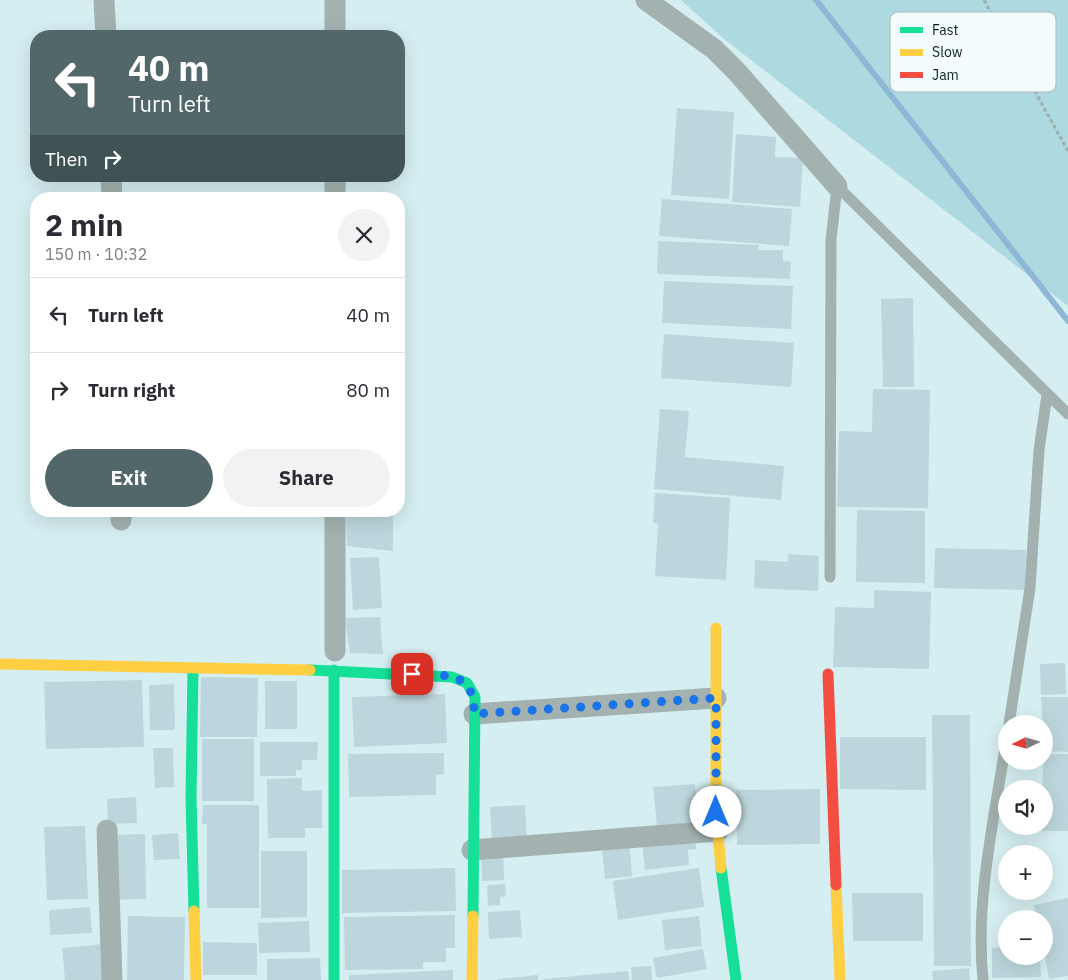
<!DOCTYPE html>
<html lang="en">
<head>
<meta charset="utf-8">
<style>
  :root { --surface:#fff; --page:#f2f2f3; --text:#2b2b33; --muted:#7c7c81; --line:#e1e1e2; --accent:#526769 }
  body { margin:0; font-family:"IBM Plex Sans",sans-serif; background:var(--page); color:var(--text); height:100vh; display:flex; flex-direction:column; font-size:19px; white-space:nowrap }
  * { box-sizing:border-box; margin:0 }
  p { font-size:16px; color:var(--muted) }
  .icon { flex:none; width:28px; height:28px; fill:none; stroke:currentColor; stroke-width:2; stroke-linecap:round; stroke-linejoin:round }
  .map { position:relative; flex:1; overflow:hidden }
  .drawer { position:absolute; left:30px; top:192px; width:375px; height:325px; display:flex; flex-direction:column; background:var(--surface); border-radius:20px; box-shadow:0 5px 20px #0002 }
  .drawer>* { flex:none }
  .hud { position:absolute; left:30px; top:30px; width:375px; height:152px; border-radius:20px; box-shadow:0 5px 20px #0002; background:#526769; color:#fff; overflow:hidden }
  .needle { width:32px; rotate:265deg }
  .buttons { position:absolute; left:998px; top:715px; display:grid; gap:10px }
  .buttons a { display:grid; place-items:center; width:55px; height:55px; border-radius:50%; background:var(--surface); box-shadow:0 5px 20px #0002; font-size:25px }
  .pin { position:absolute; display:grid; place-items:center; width:42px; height:42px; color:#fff; margin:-21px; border-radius:10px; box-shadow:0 2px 8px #0006 }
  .me { position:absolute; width:55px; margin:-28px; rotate:0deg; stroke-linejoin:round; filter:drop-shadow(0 0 4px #0008) }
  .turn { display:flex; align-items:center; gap:18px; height:105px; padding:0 15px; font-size:22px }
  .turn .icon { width:65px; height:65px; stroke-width:2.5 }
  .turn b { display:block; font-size:35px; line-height:42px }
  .then { display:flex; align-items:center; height:48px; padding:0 15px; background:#0003; gap:10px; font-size:19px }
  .round { display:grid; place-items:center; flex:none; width:52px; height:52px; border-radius:26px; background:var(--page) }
  .head { display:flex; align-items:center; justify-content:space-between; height:85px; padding:0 15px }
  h1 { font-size:30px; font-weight:700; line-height:38px }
  .cta { display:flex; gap:10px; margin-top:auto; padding:10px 15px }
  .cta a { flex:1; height:58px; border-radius:30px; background:var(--accent); color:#fff; font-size:20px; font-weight:700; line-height:58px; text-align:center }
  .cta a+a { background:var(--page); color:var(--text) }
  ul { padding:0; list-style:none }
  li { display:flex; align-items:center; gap:15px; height:75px; padding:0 15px; border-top:1px solid var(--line) }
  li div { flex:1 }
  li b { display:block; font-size:19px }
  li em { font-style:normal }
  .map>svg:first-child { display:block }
  .green { fill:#addae0 }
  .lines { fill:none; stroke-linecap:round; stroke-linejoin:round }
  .stream { stroke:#8eb7d6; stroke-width:6 }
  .building { fill:#bdd6dd }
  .path { stroke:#9faeb0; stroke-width:3; stroke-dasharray:4 2.5; stroke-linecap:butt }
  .lane { stroke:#a3b2b0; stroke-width:11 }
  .street { stroke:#a3b2b0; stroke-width:21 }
  .fast { stroke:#16e098; stroke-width:11 }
  .slow { stroke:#ffcf43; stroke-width:11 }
  .jam { stroke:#f24e42; stroke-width:11 }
  .route { stroke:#1a73e8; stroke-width:9; stroke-dasharray:0 16.2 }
  .key { fill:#f3fcfd; stroke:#aeb9bb; stroke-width:1 }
  .key-label { font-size:14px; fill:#0c1e20 }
</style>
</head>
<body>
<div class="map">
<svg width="1068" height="980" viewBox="0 0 1068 980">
  <rect width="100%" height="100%" fill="#d5eef1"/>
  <!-- green -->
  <path class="green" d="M681 0H1068V306L724 39Z"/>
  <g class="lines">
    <!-- stream -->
    <path class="stream" d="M816 0 1068 321"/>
  </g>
  <!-- building -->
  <path class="building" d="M677 108 734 112 729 199 671 195Z
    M736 134 776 137 775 157 803 158 800 207 732 202Z
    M662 199 792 209 789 246 659 236Z
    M658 241 759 245 758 250H783V261L791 262 790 279 657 274Z
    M664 281 793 286 791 329 662 323Z
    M913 298 914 387H883L881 299Z
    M664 334 794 343 791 387 661 378Z
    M873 389 930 390 928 508 837 507 839 431 872 432Z
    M660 409 689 411 685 457 784 466 781 500 654 489Z
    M655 493 730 498 726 580 655 576 658 524 653 523Z
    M857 510 925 511V583L856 582Z
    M346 511H393V551L347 546Z
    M935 548 1026 550 1025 590 934 588Z
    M788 554 819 556 818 591 754 588 755 560 788 562Z
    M379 557 382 608 353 610 350 558Z
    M874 590 931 592 929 669 833 667 835 607 874 608Z
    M380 617 383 654 350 653 345 618Z
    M1065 663 1066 694 1041 695 1040 664Z
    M201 677 258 678 257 737H200Z
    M142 680 144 747 46 749 44 682Z
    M265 681H297V729H265Z
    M174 684 175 730H150L149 685Z
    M445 694 447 743 354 747 352 697Z
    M1041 697H1068V752L1044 751Z
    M932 715H970L971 966H934Z
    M840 737H926V790L840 789Z
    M202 739H254V801H202Z
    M260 742H318L317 760H302V770H296V776H260Z
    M153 748H173L174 787 155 788Z
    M444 753V774L436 775V795L349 797 348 754Z
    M1044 754H1068V831H1042V826H1044V789H1042Z
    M302 778V791L322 790V828H305V838H268L267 779Z
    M695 784 698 822 657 826 653 787Z
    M820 789V844L737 845 736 790Z
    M136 797 137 823 108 824 107 799Z
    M203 805H259V908H207V824H202Z
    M525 805 527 841 492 843 490 807Z
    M85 826 88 899 47 900 44 827Z
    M178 833 180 859 154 860 152 835Z
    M145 834 146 899 116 900 114 835Z
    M695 838 696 849 688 850 689 865 645 870 642 843Z
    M630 848 632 876 605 879 602 850Z
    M503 850 504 880 482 881 481 851Z
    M261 851H307V917L261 918Z
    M455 868 456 911 342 913V870Z
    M699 868 704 907 618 920 613 881Z
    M505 884 506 896 500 897V905L488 906 487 885Z
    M852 893H923V941H853Z
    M1068 898V976L1049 979 1044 952V919H1037L1034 905Z
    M90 907 92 933 50 935 49 910Z
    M520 910 522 937 489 939 488 912Z
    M455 915V948H446V962H423V969L345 970 344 917Z
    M128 916 185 917 184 980H127Z
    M699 916 702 946 665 950 662 920Z
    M309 921 310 952 259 953 258 923Z
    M203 942 257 943V975H203Z
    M103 944 106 980H65L62 948Z
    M1006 947V956H1040L1041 977 992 978V948Z
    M703 949 707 969 657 978 653 958Z
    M320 958 321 980H267V959Z
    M651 966 652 980H632L631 967Z
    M969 968 970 980H933L932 971Z
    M453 970V980H349V975Z
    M628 971 629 980H544L543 979Z
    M538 975V980H498V979Z"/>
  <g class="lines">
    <!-- path -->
    <path class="path" d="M984 0 1068 151"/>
    <!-- lane -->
    <path class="lane" d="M837 186 1068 414
      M830 577 831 240 837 186
      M1009 724 1030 588 1039 450 1047 395
      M983 980C975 901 994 820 1006 742"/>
    <!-- street -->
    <path class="street" d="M104 0 106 36
      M335 0V36
      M646 0 714 49 737 72 837 186
      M111 176 112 199
      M335 176V199
      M335 511V651
      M121 520 122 511
      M474 714 716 698
      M107 830 112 980
      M472 850 718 831"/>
    <!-- fast -->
    <path class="fast" d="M193 668 191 798 194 911
      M310 670 452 677 467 683 475 697 473 916
      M334 670V980
      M721 868 736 980"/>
    <!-- slow -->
    <path class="slow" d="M716 628V812L721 868
      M0 664 310 670
      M836 885 840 980
      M194 911 196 980
      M472 980 473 916"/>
    <!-- jam -->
    <path class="jam" d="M828 674 836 885"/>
  </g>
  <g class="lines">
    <!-- route -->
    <path class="route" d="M412 674C446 676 475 670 474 714L716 698V812"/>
  </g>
  <!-- legend -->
  <rect x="890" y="12" width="166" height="80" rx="8" class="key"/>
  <rect x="900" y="27" width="23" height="6" fill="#16e098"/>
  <rect x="900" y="49" width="23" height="7" fill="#ffcf43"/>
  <rect x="900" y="72" width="23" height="6" fill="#f24e42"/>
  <g class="key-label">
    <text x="932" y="35">Fast</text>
    <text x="932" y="57">Slow</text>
    <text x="932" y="80">Jam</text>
  </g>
</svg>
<div class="buttons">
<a><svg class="needle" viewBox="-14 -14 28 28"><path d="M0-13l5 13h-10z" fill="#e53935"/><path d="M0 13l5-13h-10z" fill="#7c7c81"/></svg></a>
<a><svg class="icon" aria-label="sound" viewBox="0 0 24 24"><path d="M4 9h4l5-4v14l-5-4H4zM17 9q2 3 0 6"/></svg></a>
<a>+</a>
<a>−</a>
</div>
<div class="pin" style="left:412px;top:674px;background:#d93025"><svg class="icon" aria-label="arrive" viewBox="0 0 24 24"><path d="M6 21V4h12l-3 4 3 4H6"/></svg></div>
<svg class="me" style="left:716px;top:812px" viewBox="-20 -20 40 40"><circle r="19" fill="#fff"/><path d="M0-13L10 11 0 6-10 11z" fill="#1a73e8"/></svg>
<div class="hud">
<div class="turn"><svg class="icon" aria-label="left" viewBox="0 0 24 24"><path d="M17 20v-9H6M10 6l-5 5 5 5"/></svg><div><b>40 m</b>Turn left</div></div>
<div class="then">Then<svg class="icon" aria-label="right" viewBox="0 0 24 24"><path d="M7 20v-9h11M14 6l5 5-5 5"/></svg></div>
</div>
<section class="drawer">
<div class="head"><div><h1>2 min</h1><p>150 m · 10:32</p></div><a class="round"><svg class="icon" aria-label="close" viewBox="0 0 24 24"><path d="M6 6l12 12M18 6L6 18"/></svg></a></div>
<ul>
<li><svg class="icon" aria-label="left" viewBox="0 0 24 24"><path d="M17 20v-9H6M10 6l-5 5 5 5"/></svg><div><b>Turn left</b></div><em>40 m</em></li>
<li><svg class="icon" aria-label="right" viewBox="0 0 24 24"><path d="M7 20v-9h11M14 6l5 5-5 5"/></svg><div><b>Turn right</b></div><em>80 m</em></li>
</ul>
<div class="cta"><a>Exit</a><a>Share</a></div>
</section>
</div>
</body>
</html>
